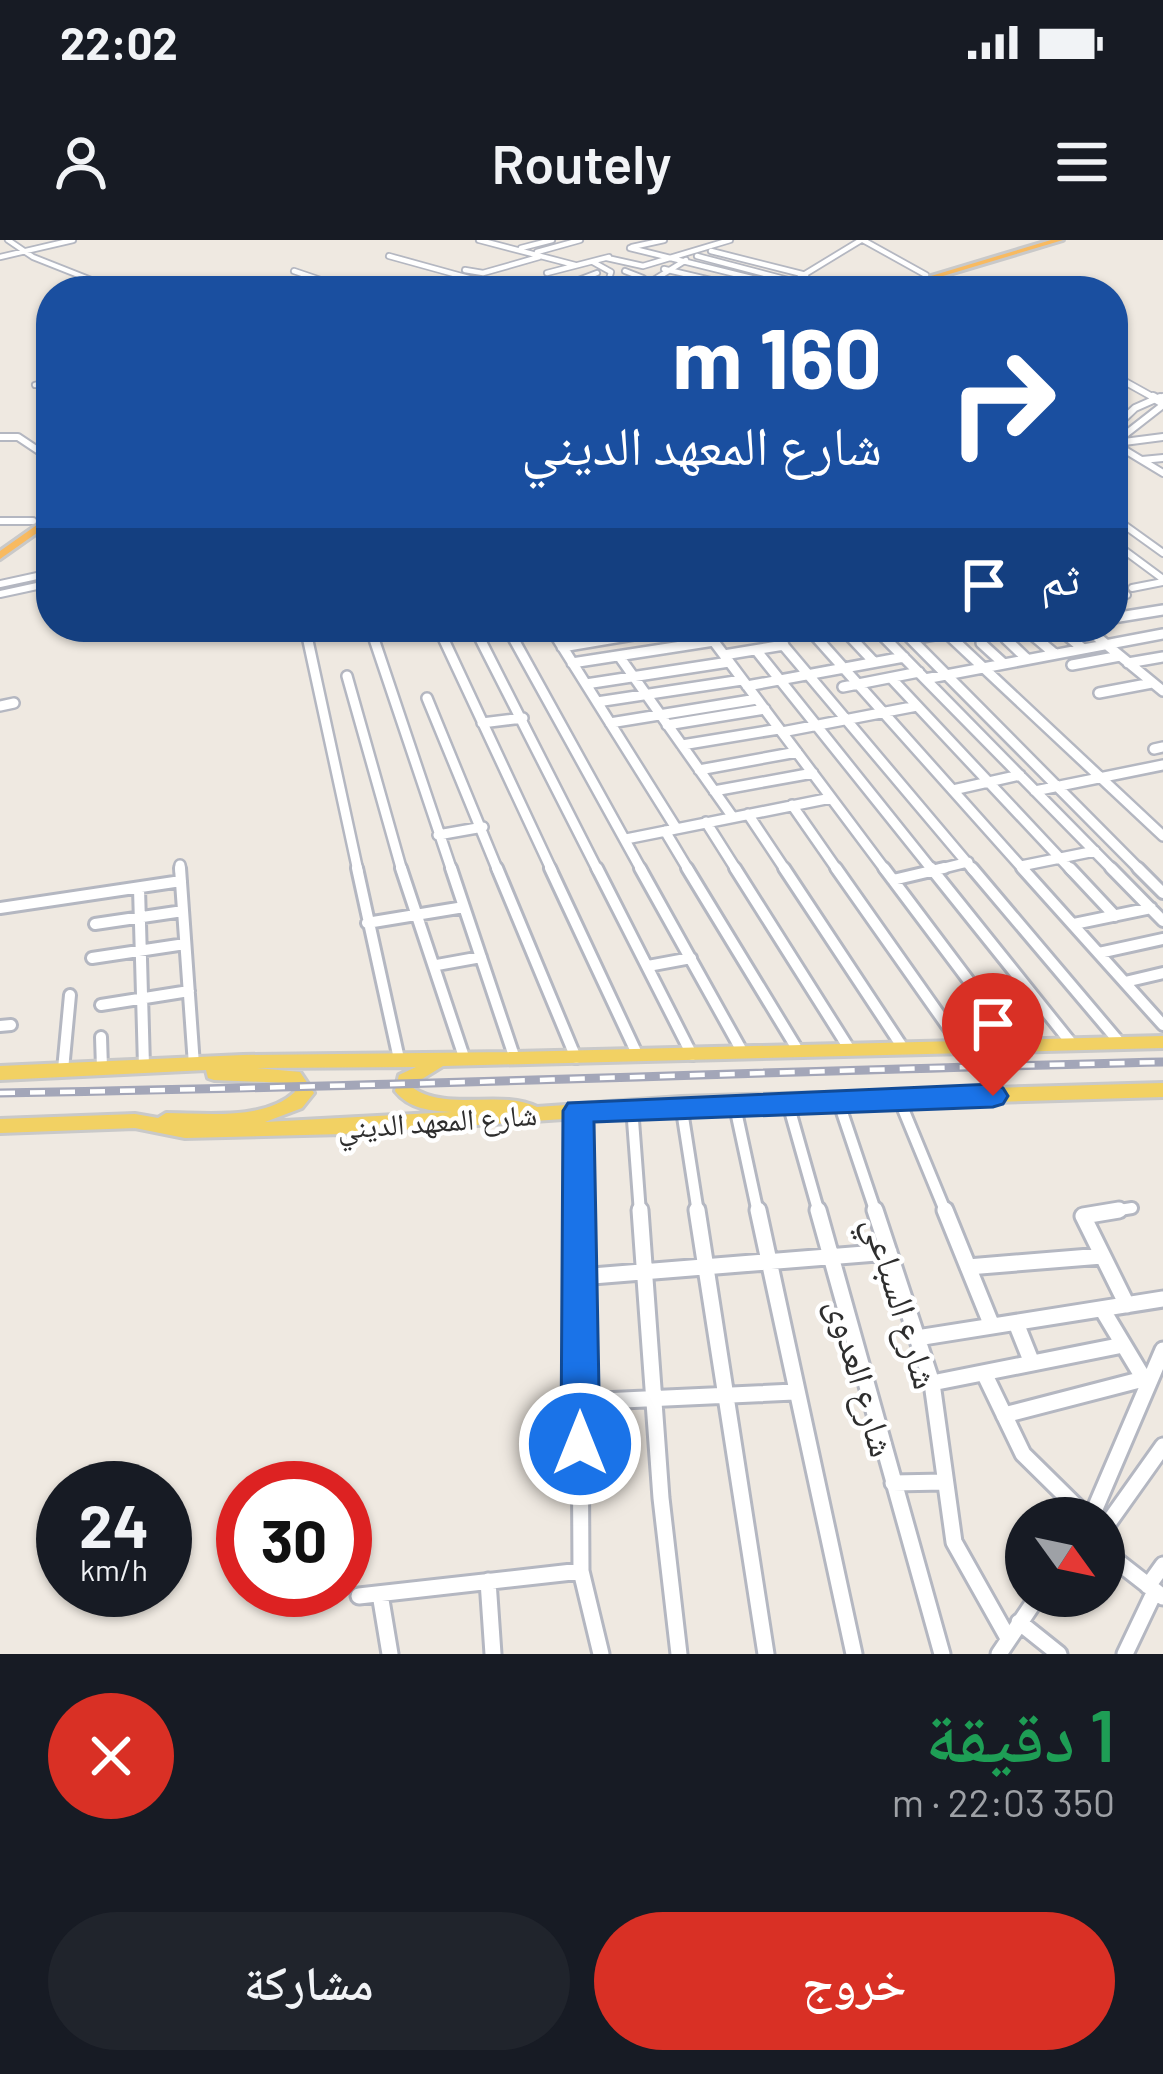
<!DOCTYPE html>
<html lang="ar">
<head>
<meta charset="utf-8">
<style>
  :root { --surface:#171b24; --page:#20242c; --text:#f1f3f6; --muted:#9ea1a6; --accent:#d93025 }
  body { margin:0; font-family:Barlow,"Noto Naskh Arabic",sans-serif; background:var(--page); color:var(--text); direction:rtl; height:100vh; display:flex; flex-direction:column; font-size:45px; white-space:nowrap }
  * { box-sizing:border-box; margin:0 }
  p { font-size:39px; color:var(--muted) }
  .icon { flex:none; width:66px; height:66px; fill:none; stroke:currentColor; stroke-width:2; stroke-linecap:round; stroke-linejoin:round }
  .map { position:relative; height:1414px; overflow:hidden; direction:ltr }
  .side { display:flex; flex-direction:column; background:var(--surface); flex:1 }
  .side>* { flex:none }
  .hud { position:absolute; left:36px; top:36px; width:1092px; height:366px; border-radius:48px; box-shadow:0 3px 9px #0004; direction:rtl; background:#1a4fa0; color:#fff; overflow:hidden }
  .needle { width:78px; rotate:123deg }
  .buttons { position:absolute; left:1005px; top:1257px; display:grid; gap:24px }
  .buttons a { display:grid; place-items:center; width:120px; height:120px; border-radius:50%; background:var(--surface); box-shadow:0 3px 9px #0004; font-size:60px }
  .speed { position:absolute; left:36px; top:1221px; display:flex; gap:24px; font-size:60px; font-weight:700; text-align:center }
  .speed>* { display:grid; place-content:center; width:156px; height:156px; border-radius:50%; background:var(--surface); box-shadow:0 3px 9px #0004; line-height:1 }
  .speed small { font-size:30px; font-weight:400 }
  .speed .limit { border:18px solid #d22; background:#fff; color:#111 }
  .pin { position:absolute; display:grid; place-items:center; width:102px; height:102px; color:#fff; margin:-123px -51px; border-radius:50% 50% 50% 0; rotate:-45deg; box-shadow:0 0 12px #0007 }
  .pin .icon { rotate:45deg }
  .me { position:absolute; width:132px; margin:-66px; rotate:0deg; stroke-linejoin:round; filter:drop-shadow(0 0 9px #0008) }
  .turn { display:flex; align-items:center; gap:42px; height:252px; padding:0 48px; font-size:54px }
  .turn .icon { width:156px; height:156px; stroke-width:2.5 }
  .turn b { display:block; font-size:84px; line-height:102px }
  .then { display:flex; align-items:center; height:114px; padding:0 48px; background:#0003; gap:24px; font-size:45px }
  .round { display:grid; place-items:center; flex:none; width:126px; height:126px; border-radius:63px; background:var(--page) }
  .head { display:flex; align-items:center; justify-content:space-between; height:204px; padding:0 48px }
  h1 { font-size:72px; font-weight:600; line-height:90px; color:#1e9e55 }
  .action { display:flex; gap:24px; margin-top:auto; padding:24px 48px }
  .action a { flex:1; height:138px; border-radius:72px; background:var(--accent); color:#fff; font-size:48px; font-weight:600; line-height:138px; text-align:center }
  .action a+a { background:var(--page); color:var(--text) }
  .status { display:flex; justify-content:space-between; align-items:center; height:84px; padding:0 60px; background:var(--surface); direction:ltr }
  .status svg { height:33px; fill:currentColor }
  header { display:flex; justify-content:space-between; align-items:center; height:156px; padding:0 48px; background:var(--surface); font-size:54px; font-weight:600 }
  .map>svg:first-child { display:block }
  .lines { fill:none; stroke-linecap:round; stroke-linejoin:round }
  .minor-far4-casing { stroke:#b4b7c1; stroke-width:8 }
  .minor-far3-casing { stroke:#b4b7c1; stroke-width:10 }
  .minor-far2-casing { stroke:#b4b7c1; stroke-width:14 }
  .minor-far1-casing { stroke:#b4b7c1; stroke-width:16 }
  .minor-casing { stroke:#b4b7c1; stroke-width:21 }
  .tertiary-far1-casing { stroke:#b4b7c1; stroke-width:9 }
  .tertiary-casing { stroke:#b4b7c1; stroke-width:12 }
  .primary-casing { stroke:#c9c9c9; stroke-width:6 }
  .trunk-casing { stroke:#c9c9c9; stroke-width:6 }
  .minor-far4 { stroke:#fff; stroke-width:4.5 }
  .minor-far3 { stroke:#fff; stroke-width:6 }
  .minor-far2 { stroke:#fff; stroke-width:9 }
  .minor-far1 { stroke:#fff; stroke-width:10 }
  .minor { stroke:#fff; stroke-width:15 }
  .tertiary-far1 { stroke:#fff; stroke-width:6 }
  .tertiary { stroke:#fff; stroke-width:8 }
  .primary { fill:#f2d163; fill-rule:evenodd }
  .trunk { fill:#f8ba60; fill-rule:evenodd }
  .rail-casing { stroke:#a3a6b8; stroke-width:9 }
  .rail { stroke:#fff; stroke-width:4.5; stroke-dasharray:15; stroke-linecap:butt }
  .route { fill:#1a73e8; stroke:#114b97; stroke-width:3 }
  .labels { text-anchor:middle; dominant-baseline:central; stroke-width:9; stroke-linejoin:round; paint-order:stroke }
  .street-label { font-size:30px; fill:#2e2e2e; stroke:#fff }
  .near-street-label { font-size:36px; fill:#2e2e2e; stroke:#fff }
</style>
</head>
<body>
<div class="status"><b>22:02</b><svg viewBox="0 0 49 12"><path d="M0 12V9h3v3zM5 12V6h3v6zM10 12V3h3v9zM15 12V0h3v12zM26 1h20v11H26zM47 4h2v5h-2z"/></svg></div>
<header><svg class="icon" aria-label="menu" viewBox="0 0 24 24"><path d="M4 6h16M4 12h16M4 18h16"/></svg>Routely<svg class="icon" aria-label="person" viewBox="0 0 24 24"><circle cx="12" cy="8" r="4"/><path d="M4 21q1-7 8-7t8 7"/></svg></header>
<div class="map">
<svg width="1163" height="1414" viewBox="0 0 1163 1414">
  <rect width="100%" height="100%" fill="#efe9e1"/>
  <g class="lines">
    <defs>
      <path id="minor-far4" d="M8 0 33 17 119 51
        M479 0 575 25
        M863 0 926 35
        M632 7 664 0
        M521 8 552 0
        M630 8 784 46
        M711 11 806 35
        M537 12 580 0
        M389 16 494 45
        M697 16 830 51
        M0 17 73 0
        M607 18 643 26 730 0
        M593 22 611 32 609 39 620 45
        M664 29 719 42
        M465 30 483 33 539 17
        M294 31 353 51
        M625 31 643 38
        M547 33 609 17
        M576 41 597 33
        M652 41 686 20
        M792 42 861 0
        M713 44 742 51
        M384 49 389 51
        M595 49 649 42 700 51
        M413 51 445 43 473 51
        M510 51 562 43 600 50
        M35 145 51 141
        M1153 160 1163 156"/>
      <path id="minor-far3" d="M1113 189 1135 168 1160 157
        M0 197H18L51 219
        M1124 202 1163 197
        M1113 204 1163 165
        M1115 204 1163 233
        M1142 220 1163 218
        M1113 277 1163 313
        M0 281H33
        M1113 302 1163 339
        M0 344 51 333
        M1132 348 1163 342
        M0 354 51 343
        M1113 357 1127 355"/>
      <path id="minor-far2" d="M1113 378 1163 370
        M305 387 358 631
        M370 387 452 631
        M438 387 552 631
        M474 387 598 631
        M507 387 642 631
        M550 387 676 588
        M703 387 886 631
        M768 387 974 631
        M807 387 1025 631
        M841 387 874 422
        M874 387 1114 631
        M899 387 1141 631
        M940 387 1163 596
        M1085 387 1163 451
        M1058 388 1082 408
        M1030 393 1055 414
        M709 396 762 387
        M911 399 980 387
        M1006 399 1027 419
        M981 403 1004 424
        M562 407 681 387
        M756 410 933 631
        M724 415 784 405
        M619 416 732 576
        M572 423 714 401
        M1128 423 1163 417
        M1072 425 1120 416
        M347 436 402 631
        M891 438 1072 631
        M925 439 1163 394
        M586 444 729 422
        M747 446 904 417
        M843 447 919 432
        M1099 453 1152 443
        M427 458 498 631
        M597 462 742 440
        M0 466 14 463
        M482 483 523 478
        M610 483 757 459
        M667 485 765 469
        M782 492 917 466
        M682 505 779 489
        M1154 509 1163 507
        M699 530 797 512
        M953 550 1020 535
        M714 551 813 533
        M1035 551 1163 525
        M792 565 838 631
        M748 574 786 631
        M706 582 737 631
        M665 591 689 631
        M438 595 483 587
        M626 599 831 558
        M180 625V631
        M1021 626 1095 611
        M932 631 968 622"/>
      <path id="minor-far1" d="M180 628 194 825
        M357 628 399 819
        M401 628 465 820
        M451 628 515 819
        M497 628 576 818
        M550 628 638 816
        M597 628 692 815
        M640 628 743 813
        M687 628 799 812
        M735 628 850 810
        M784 628 903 808
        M836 628 962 807
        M884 628 1017 805
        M931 628 1072 804
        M972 628 1120 803
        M1022 628 1163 785
        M1070 628 1115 676
        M1111 628 1163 681
        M1138 628 1163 653
        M893 640 944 628
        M139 648 144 826
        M0 668 181 641
        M367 683 464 667
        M95 684 183 671
        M1074 684 1151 668
        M1099 713 1163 699
        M92 718 185 704
        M437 725 481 717
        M648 726 691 718
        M1125 742 1163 733
        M101 765 189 751
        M0 786 11 785
        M101 797 102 828
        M63 830 70 755
        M899 859 946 973
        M787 860 819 973
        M838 860 876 973
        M734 862 758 973
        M681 864 698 973
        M632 867 640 973
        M579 871V973
        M1101 973 1132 968"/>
      <path id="minor" d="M579 970 581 1331 601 1414
        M640 970 661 1258 679 1414
        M697 970 766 1414
        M758 970 854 1414
        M818 970 942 1414
        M875 970 932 1143 954 1302 1008 1398
        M945 970 992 1086
        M1119 970 1083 976 1127 1065
        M968 1027 1102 1016
        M580 1037 889 1012
        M1102 1069 1144 1139
        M1016 1083 1032 1123
        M917 1098 1163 1059
        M984 1133 1023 1214 1088 1278
        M932 1143 1123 1105
        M580 1162 794 1152
        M1004 1175 1151 1137
        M893 1243 944 1242
        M1091 1278 1163 1110
        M1104 1289 1163 1206
        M1104 1311 1163 1357
        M488 1341 493 1414
        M1148 1346 1163 1325
        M380 1354 390 1414
        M359 1356 581 1331
        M1019 1382 1059 1414
        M999 1414 1038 1356
        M1125 1414 1155 1351"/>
      <path id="tertiary-far1" d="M915 42 958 50
        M1113 135 1158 160"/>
      <path id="tertiary" d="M1153 157 1163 163"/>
      <path id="primary" d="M1163 796V808L443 826 414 844 413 848C448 872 500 849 537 867L681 857 1163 843V857L681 871 343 894 185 898 135 888 0 893V879L135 874 158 878 166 873C205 873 264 881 295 852L289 843 214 840 208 838 206 830 0 840V826L243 815 515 812ZM416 827 399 835 395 851C409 869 431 871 452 872L265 882 302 868 314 853 300 832 257 828Z"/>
      <path id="trunk" d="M1051 0H1063L893 51H881Z
        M51 275V283L0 319V311Z"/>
    </defs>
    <!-- minor-far4 casing -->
    <use href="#minor-far4" class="minor-far4-casing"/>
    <!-- minor-far3 casing -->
    <use href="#minor-far3" class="minor-far3-casing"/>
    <!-- minor-far2 casing -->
    <use href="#minor-far2" class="minor-far2-casing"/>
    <!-- minor-far1 casing -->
    <use href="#minor-far1" class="minor-far1-casing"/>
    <!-- minor casing -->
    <use href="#minor" class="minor-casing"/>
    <!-- tertiary-far1 casing -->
    <use href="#tertiary-far1" class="tertiary-far1-casing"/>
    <!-- tertiary casing -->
    <use href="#tertiary" class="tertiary-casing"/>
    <!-- primary casing -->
    <use href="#primary" class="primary-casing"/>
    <!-- trunk casing -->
    <use href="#trunk" class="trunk-casing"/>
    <!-- minor-far4 -->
    <use href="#minor-far4" class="minor-far4"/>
    <!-- minor-far3 -->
    <use href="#minor-far3" class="minor-far3"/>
    <!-- minor-far2 -->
    <use href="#minor-far2" class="minor-far2"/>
    <!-- minor-far1 -->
    <use href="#minor-far1" class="minor-far1"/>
    <!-- minor -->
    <use href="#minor" class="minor"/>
    <!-- tertiary-far1 -->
    <use href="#tertiary-far1" class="tertiary-far1"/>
    <!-- tertiary -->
    <use href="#tertiary" class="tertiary"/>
    <!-- primary -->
    <use href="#primary" class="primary"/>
    <!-- trunk -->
    <use href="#trunk" class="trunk"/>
    <defs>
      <path id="rail" d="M0 853C388 847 775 831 1163 822"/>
    </defs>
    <!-- rail casing -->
    <use href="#rail" class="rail-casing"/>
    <!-- rail -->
    <use href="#rail" class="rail"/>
  </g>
  <!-- route -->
  <path class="route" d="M993 844 1003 848 1008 856 1003 864 993 867 594 882 600 1204 594 1217 580 1222 567 1217 561 1204 563 871 568 863Z"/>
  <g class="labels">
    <!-- street labels -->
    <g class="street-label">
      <text transform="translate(437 880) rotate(-4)">شارع المعهد الديني</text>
    </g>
    <!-- near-street labels -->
    <g class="near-street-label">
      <text transform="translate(903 1062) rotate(73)">شارع السباعي</text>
      <text transform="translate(863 1137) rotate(74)">شارع العدوى</text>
    </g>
  </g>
</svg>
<div class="buttons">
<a><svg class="needle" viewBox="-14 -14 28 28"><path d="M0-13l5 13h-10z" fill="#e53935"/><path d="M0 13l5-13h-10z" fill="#9ea1a6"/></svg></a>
</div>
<div class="speed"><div>24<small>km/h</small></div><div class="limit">30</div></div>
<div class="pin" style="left:993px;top:856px;background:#d93025"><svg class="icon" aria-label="arrive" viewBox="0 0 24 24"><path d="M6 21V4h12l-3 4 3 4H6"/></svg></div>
<svg class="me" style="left:580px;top:1204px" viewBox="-20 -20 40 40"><circle r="17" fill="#1a73e8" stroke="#fff" stroke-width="3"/><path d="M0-11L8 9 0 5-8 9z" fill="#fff"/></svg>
<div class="hud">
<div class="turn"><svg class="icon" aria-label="right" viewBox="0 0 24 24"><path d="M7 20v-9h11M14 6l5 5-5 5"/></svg><div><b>160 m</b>شارع المعهد الديني</div></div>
<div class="then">ثم<svg class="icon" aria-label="arrive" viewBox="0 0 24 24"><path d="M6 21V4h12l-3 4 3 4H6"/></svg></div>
</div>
</div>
<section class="side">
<div class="head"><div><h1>1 دقيقة</h1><p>350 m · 22:03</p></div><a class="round" style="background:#d93025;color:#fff"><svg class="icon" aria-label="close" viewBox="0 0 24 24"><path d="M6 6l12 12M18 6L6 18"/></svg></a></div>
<div class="action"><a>خروج</a><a>مشاركة</a></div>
</section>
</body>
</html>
